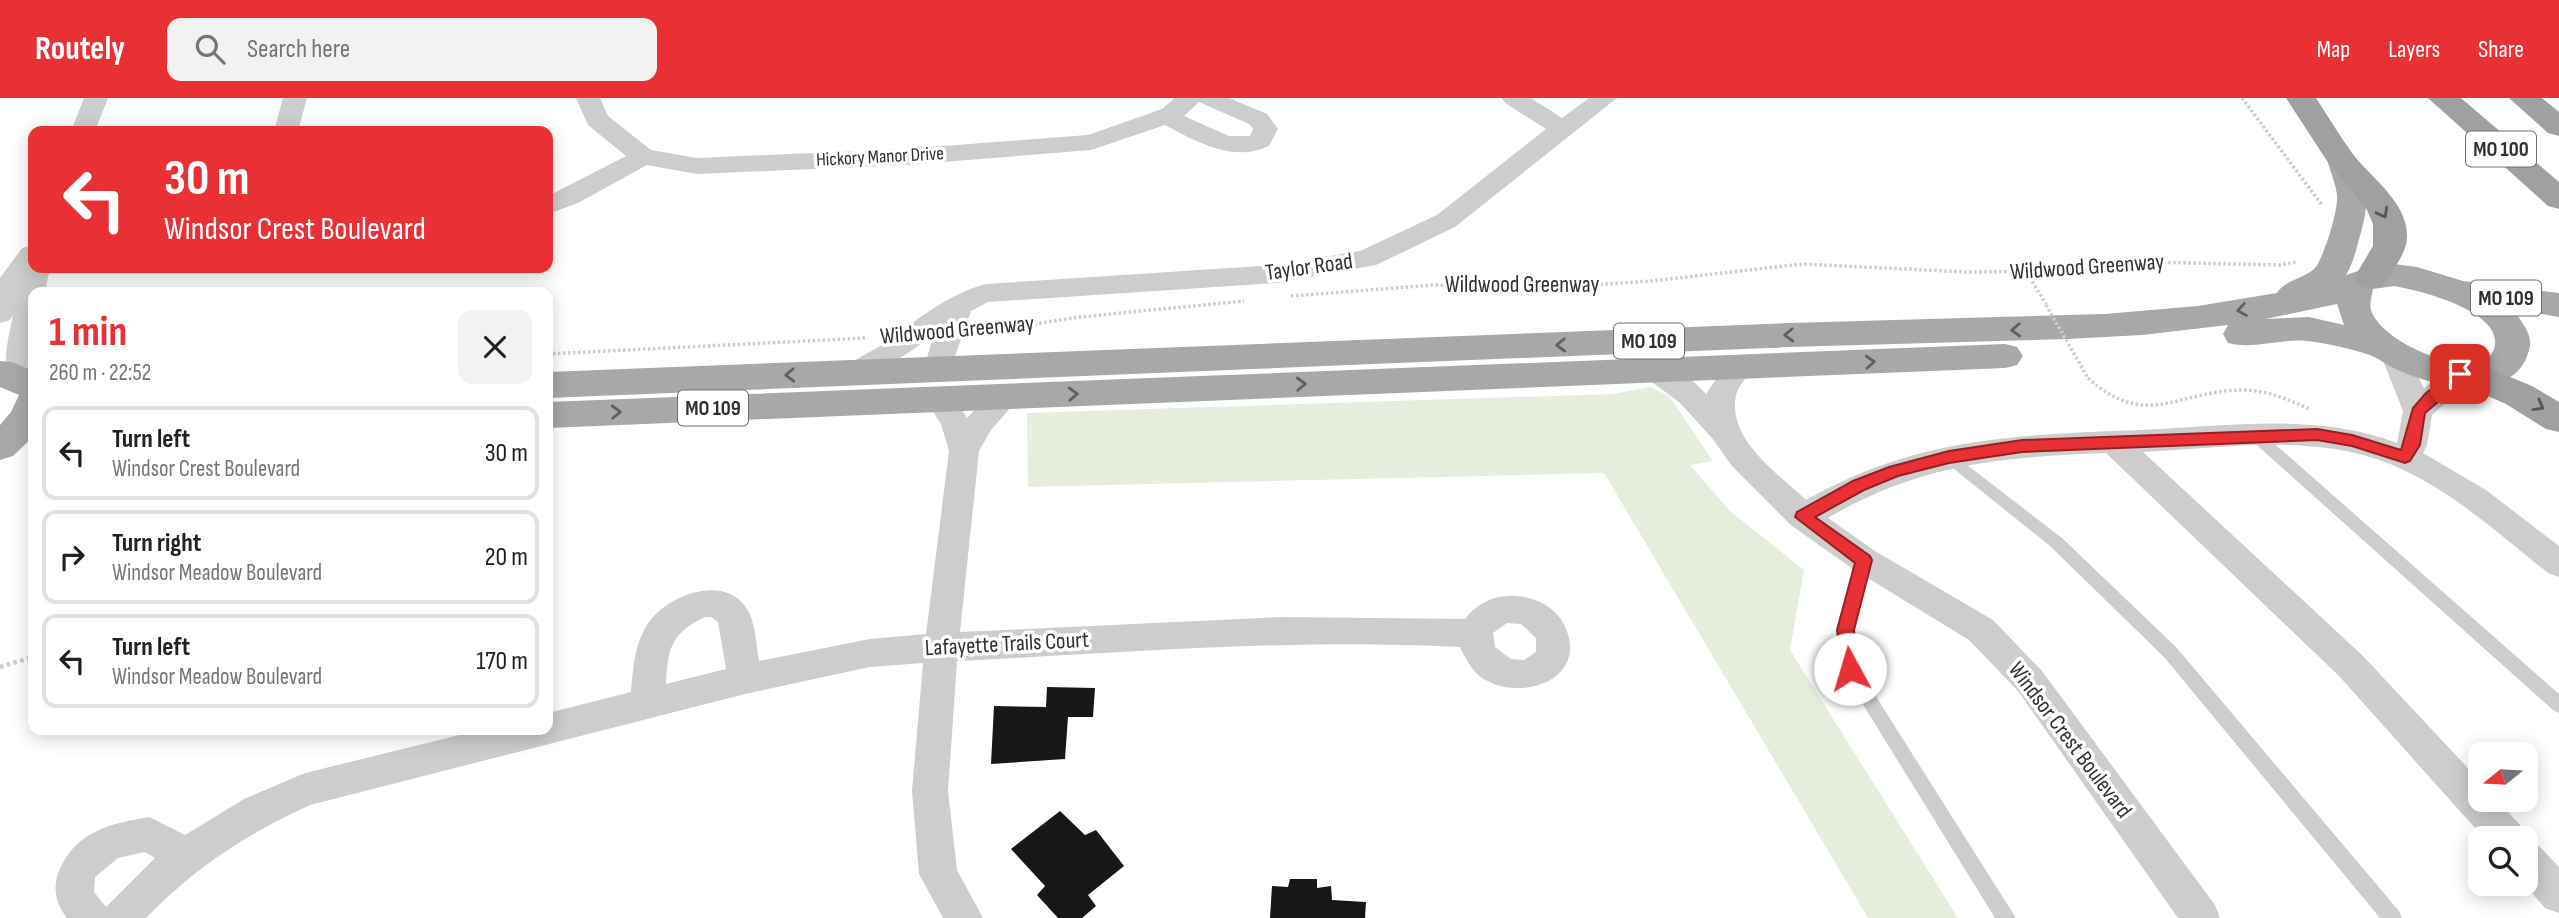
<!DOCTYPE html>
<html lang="en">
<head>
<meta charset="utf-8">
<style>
  :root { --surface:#fff; --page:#f2f2f2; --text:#202124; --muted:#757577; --line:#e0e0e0; --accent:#e93035 }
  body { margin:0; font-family:"Sofia Sans Condensed",sans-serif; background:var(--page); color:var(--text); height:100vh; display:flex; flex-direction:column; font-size:26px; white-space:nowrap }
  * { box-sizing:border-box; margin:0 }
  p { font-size:23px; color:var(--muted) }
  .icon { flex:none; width:38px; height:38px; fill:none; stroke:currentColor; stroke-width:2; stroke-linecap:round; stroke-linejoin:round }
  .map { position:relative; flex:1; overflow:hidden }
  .sheet { position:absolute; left:28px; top:189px; width:525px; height:448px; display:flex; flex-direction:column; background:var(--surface); border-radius:14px; box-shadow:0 4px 18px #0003 }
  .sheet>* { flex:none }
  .hud { position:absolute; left:28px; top:28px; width:525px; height:147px; border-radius:14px; box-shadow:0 4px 18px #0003; background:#e93035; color:#fff; overflow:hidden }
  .needle { width:46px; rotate:252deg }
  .tools { position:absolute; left:2468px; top:644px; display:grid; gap:14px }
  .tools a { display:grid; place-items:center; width:70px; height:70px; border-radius:14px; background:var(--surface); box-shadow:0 4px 18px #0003; font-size:35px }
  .pin { position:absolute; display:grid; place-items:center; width:60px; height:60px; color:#fff; margin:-30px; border-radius:14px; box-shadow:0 4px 10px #0006 }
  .me { position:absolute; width:77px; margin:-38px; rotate:354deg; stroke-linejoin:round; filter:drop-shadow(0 0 5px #0008) }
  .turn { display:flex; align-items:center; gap:24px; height:147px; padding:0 21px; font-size:32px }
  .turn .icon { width:91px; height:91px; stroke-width:2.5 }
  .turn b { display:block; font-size:49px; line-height:60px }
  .round { display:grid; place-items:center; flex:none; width:74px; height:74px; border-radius:14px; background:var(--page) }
  .head { display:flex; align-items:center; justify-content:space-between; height:119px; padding:0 21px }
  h1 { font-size:42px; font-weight:700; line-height:52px; color:var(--accent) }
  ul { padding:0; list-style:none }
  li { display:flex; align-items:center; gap:21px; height:94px; margin:0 14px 10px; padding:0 7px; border:4px solid var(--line); border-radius:14px }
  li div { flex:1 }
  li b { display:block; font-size:26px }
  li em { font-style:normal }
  header { display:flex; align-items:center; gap:42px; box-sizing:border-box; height:98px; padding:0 35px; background:var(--accent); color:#fff }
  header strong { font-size:33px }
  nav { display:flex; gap:38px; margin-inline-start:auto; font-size:24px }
  .search { width:490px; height:63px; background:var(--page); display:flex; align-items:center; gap:18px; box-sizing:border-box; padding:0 24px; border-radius:14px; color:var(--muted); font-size:26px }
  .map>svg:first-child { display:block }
  .green { fill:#e5eddd }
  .building { fill:#171717 }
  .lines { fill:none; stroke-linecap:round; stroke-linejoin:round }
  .path-far1 { stroke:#cdcdcd; stroke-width:3.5; stroke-dasharray:2.5 2.5; stroke-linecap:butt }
  .path { stroke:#cdcdcd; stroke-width:4.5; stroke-dasharray:3.5 3.5; stroke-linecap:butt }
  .service { fill:#cdcdcd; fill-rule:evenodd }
  .minor { fill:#cdcdcd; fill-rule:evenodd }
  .primary { fill:#a8a8a8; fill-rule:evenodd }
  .trunk { fill:#a0a0a0; fill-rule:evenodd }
  .path-bridge { stroke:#cdcdcd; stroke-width:3.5; stroke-dasharray:2.5 2.5; stroke-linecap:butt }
  .oneway { stroke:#575757 }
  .oneway2 { stroke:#606060 }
  .route { fill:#e93035; stroke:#971f22; stroke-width:2 }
  .labels { text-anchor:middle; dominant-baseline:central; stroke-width:7; stroke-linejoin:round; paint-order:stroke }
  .far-street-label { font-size:19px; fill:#303030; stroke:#fff }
  .shield { fill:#fff; stroke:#6e6e6e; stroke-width:2 }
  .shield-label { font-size:21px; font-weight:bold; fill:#303030 }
  .street-label { font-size:23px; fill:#303030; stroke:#fff }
</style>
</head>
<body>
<header>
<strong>Routely</strong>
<div class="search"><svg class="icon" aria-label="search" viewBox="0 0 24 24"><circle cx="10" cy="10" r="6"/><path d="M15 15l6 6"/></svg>Search here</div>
<nav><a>Map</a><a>Layers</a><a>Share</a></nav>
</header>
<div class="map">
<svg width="2559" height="820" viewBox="0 0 2559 820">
  <rect width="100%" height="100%" fill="#fff"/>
  <!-- green -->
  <path class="green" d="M1650 289 1669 298 1713 363 1690 367 1730 413 1804 472 1790 552 1958 820H1868L1604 375 1028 389 1027 315 1613 296Z"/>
  <!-- building -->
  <path class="building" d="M1047 589 1095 590 1093 619H1068L1065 661 991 666 994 608 1046 609Z
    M1060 713 1085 737 1096 732 1124 768 1088 797 1096 808 1082 820H1058L1037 797 1045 788 1011 751Z
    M1290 781H1317V790L1331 788 1332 802 1366 804 1365 820H1270L1272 788 1288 789Z"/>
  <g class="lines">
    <!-- path-far1 -->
    <path class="path-far1" d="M2242 0 2322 107
      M2027 175 2046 206
      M1291 198 1434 187 1548 190 1651 183 1803 166 1966 174 2098 173 2146 164 2279 167 2298 164
      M975 235 1080 219 1244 203
      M548 256 865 240
      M2088 280C2147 333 2178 292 2243 292 2267 292 2290 302 2311 312"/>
    <!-- path -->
    <path class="path" d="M0 569 33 559"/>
    <!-- service -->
    <path class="service" d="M2255 331 2260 333 2559 596V615L2553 612 2250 341 2247 337 2250 333Z
      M1949 353 2062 440 2176 549 2399 813 2402 820H2380L2164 559 2050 448 1944 363 1941 359 1944 355Z
      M1864 456 1870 457 1872 462 1854 532 1858 570 2016 820H1995L1841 571 1838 532 1856 462 1858 457Z"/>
    <!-- minor -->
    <path class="minor" d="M84 0H108L95 33H71Z
      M283 0H307L298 33H274Z
      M576 0H600L608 18 651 52 697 60 905 51 1088 37 1162 11 1175 0H1229L1267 16 1278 31 1269 48C1234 65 1197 44 1165 27L1091 52 905 67 697 76 647 67 578 105 548 116V98L626 58 588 27ZM1199 4 1249 26 1253 31 1250 38H1229L1184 18Z
      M1502 0H1531L1562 20 1589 0H1617L1455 129 1376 167 1277 185 988 204 971 213 948 278 938 281 928 278 924 271 933 238 869 281 859 284 849 281 844 274C852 261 871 254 883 246 918 222 945 197 986 186L1277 167 1360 153 1437 117 1546 31 1505 5Z
      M33 147V170H50L45 194H33V287L22 291 12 288C0 268 9 238 13 217L10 222 0 225V180L22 150Z
      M2394 245 2404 248 2424 291C2438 279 2450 263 2470 269L2475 276 2470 283 2432 317 2427 347 2423 355 2486 392 2559 448V479L2548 475C2490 429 2430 372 2355 355 2286 339 2213 351 2143 354L2363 558 2480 683V702H2497L2521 728 2526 742 2538 747 2559 769V815L2545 810 2524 786 2525 740H2484L2339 578 2106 355C2002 359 1919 366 1828 420L1875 453 1993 522 2042 573 2215 807 2220 820H2178L2018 593 1969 542 1853 471 1792 428 1732 368 1712 340 1679 304 1645 279 1640 272 1645 265C1666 258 1692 280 1706 296L1729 262 1739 259 1749 262 1753 269C1749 277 1738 288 1736 297 1727 342 1778 375 1806 402 1923 335 2030 337 2161 331 2240 327 2321 316 2397 345L2403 313 2380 255 2384 248Z
      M1005 288 1015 291 1020 299 991 332 979 353 960 534 1282 519 1465 521C1477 505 1496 496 1516 498 1534 499 1552 507 1562 523 1594 578 1524 607 1482 580 1471 572 1466 561 1460 549 1293 540 1124 555 957 563L948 693 957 772 983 820H943L919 776 912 693 923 565 870 569 745 596 310 707C248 735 193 771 146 820H67C56 806 52 790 59 773 76 733 109 726 149 719L185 737 244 701 305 675 480 632H548V615L631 594C633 571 634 548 647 527 664 498 725 474 747 511 756 525 756 547 759 563L870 541 926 536 949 353 941 326 925 301 930 293 940 290 950 293 967 320 995 291ZM705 519H711L718 524 726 571 666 586C668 550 671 535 705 519ZM1507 525 1521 526 1536 540V554L1524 562 1511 561 1495 549 1493 535ZM145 754 155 760 106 809 94 794 95 779 118 760Z"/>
    <!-- primary -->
    <path class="primary" d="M2343 55 2354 58C2373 87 2367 114 2358 145 2355 156 2352 167 2346 177L2376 167 2394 166 2417 169 2463 183 2559 195V219L2511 211C2520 219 2532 236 2530 248 2519 307 2437 290 2398 272 2388 268 2380 261 2370 257 2351 251 2327 245 2307 243 2281 240 2253 252 2228 245L2223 236 2228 227 2142 237 2067 241 1790 249 548 300V274L1790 225 2105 216 2198 208 2277 195C2285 182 2303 181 2314 171 2323 163 2339 110 2337 97 2336 87 2331 75 2328 65L2332 58ZM2394 188C2418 192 2499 212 2495 246 2494 254 2490 260 2483 262 2453 274 2381 243 2371 212 2369 206 2372 198 2373 191ZM2337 206 2344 227 2309 219 2265 221Z
      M2005 246 2017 249 2023 258 2017 267 2005 270 548 330V304Z
      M0 263 12 264 33 273V339L13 358 0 362V327L11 314 19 297 0 289Z"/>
    <!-- trunk -->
    <path class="trunk" d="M2286 0H2316C2328 18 2339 37 2352 55 2370 79 2409 105 2407 140 2406 157 2391 174 2383 188L2371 191 2359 188 2354 180 2373 148V126L2367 112 2327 63Z
      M2428 0H2461L2559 84V111L2548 108Z
      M2509 0H2542L2559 14V38L2548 35Z
      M2473 264 2532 288 2559 304V334L2546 331 2506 306 2460 286 2455 277 2460 268Z"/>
    <!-- path-bridge -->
    <path class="path-bridge" d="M2046 207 2088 280"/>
  </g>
  <!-- one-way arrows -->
  <defs><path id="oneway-chevron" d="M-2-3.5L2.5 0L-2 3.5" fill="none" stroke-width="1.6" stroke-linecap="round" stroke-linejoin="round" transform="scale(1.75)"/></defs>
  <g class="oneway">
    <use href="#oneway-chevron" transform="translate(2383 115) rotate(62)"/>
    <use href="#oneway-chevron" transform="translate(2539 308) rotate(29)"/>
  </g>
  <g class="oneway2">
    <use href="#oneway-chevron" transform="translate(2242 212) rotate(170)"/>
    <use href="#oneway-chevron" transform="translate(2016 232) rotate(178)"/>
    <use href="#oneway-chevron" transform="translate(1789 237) rotate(178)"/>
    <use href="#oneway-chevron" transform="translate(1561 247) rotate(178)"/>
    <use href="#oneway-chevron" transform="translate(1870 264) rotate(-3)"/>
    <use href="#oneway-chevron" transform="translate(790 277) rotate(178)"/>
    <use href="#oneway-chevron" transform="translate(1301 286) rotate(-2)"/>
    <use href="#oneway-chevron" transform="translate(1073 296) rotate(-2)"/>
    <use href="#oneway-chevron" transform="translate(616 314) rotate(-2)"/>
  </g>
  <!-- route -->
  <path class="route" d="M2460 271 2468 276 2466 280 2425 315 2420 347 2410 363 2405 365 2352 348 2317 342 2022 354 1949 365 1898 378 1864 392 1815 419 1870 458 1872 462 1854 532 1858 571 1856 577 1850 579 1843 577 1837 532 1855 465 1795 419 1797 414 1853 383 1889 369 1949 353 2022 342 2317 331 2352 337 2401 352 2413 310 2426 295Z"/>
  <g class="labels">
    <!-- far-street labels -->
    <g class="far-street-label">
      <text transform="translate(880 59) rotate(-3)">Hickory Manor Drive</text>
    </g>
    <!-- shield labels -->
    <g class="shield">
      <rect x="2466" y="33.5" width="70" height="35" rx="5"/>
      <rect x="2471" y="182.5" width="70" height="35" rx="5"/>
      <rect x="1614" y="225.5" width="70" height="35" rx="5"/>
      <rect x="678" y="292.5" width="70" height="35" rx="5"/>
    </g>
    <g class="shield-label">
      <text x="2501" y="51">MO 100</text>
      <text x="2506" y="200">MO 109</text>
      <text x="1649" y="243">MO 109</text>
      <text x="713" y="310">MO 109</text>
    </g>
    <!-- street labels -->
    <g class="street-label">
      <text transform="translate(1309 169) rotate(-8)">Taylor Road</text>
      <text transform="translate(2087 169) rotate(-4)">Wildwood Greenway</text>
      <text x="1522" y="187">Wildwood Greenway</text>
      <text transform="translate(957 232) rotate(-5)">Wildwood Greenway</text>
      <text transform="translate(1007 546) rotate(-3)">Lafayette Trails Court</text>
      <text transform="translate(2070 642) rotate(53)">Windsor Crest Boulevard</text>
    </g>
  </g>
</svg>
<div class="tools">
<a><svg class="needle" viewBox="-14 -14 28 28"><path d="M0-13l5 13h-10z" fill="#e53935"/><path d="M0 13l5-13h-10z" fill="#757577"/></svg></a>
<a><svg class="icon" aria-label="search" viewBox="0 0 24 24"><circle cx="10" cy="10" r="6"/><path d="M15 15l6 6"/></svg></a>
</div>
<div class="pin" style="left:2460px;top:276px;background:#d93025"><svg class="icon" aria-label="arrive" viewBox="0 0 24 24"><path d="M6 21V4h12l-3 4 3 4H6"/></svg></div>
<svg class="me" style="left:1850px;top:571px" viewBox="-20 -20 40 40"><circle r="19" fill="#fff"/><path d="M0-13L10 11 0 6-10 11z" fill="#e93035"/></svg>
<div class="hud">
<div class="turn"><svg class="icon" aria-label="left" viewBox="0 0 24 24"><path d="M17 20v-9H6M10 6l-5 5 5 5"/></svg><div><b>30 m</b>Windsor Crest Boulevard</div></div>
</div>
<section class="sheet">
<div class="head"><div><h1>1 min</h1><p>260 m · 22:52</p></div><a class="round"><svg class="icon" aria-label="close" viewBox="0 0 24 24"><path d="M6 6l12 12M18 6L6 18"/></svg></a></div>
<ul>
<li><svg class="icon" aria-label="left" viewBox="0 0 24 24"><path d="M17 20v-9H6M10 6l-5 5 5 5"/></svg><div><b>Turn left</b><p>Windsor Crest Boulevard</p></div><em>30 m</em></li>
<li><svg class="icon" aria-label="right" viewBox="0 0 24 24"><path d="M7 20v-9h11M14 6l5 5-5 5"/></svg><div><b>Turn right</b><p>Windsor Meadow Boulevard</p></div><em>20 m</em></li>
<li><svg class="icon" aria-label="left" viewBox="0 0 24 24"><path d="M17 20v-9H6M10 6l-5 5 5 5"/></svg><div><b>Turn left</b><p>Windsor Meadow Boulevard</p></div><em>170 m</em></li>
</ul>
</section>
</div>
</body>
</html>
